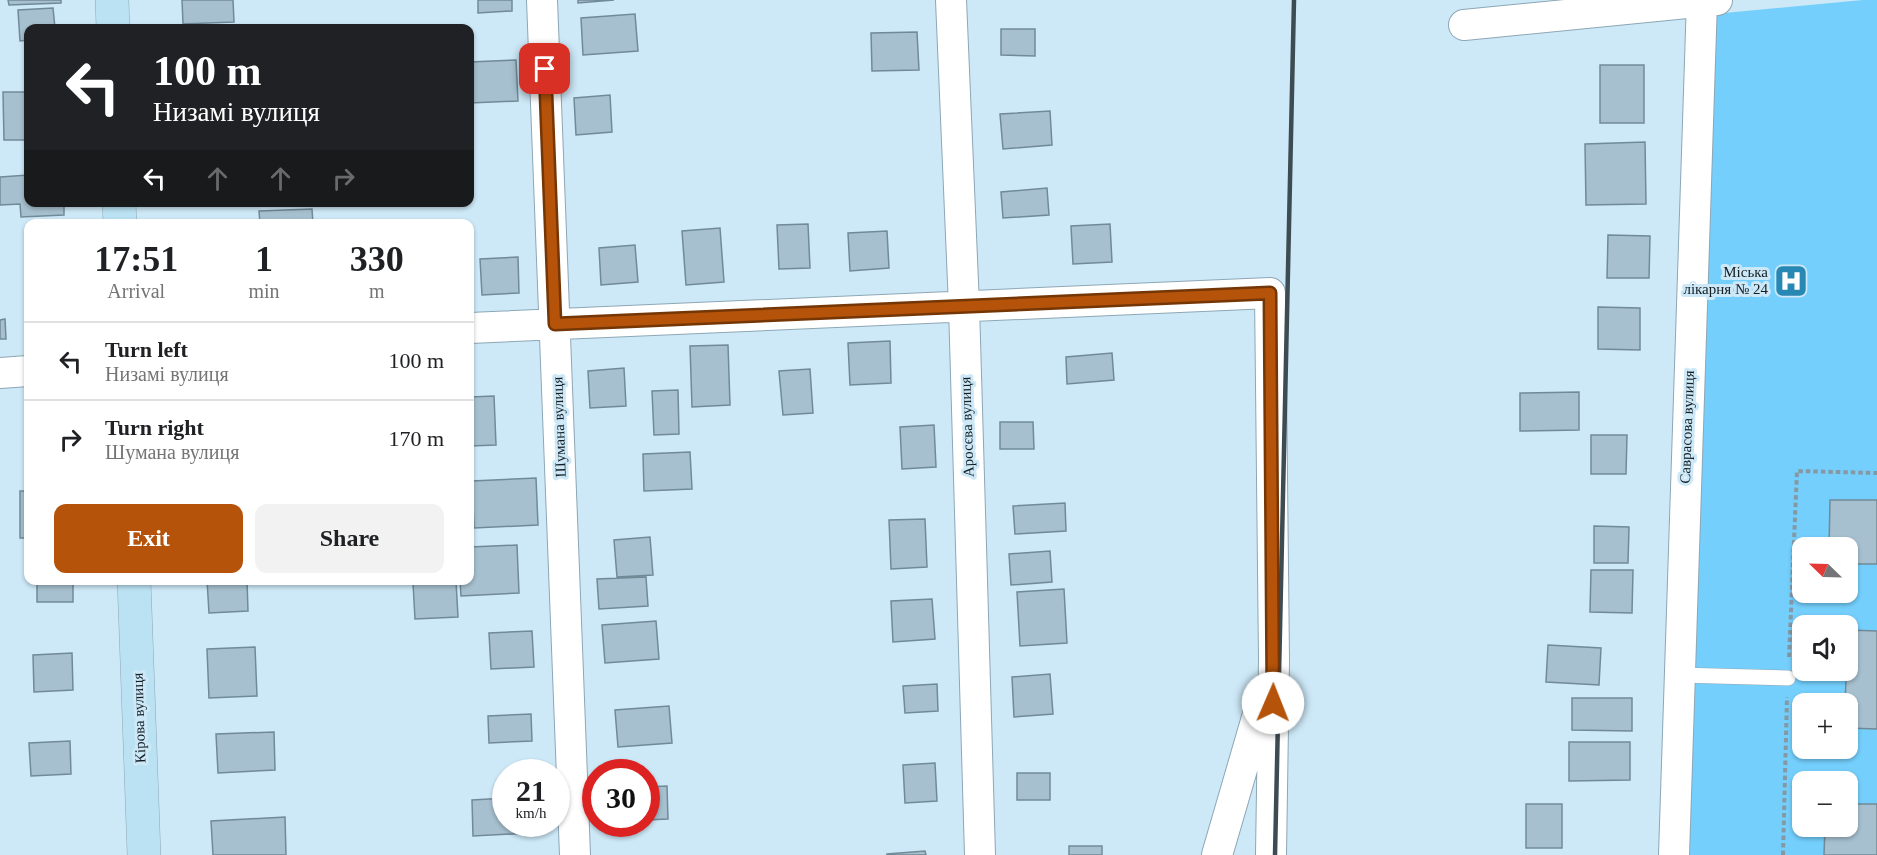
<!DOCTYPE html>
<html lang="en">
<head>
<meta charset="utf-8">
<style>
  :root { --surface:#fff; --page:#f2f2f2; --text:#202124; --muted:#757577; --line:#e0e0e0; --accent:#b45309 }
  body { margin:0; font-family:"Times New Roman",serif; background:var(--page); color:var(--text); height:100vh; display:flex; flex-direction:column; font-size:22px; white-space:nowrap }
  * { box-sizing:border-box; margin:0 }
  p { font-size:20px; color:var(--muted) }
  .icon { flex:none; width:33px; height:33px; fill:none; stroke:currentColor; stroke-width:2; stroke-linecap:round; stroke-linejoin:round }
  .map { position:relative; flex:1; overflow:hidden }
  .details { position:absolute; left:24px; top:219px; width:450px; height:366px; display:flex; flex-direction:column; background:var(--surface); border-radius:12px; box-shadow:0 2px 4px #0004 }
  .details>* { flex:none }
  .guide { position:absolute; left:24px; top:24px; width:450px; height:183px; border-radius:12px; box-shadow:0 2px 4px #0004; background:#202124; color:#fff; overflow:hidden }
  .needle { width:39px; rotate:293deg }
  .controls { position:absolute; left:1792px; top:537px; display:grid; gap:12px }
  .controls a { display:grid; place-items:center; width:66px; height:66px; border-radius:12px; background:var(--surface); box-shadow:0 2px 4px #0004; font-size:30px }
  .speed { position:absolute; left:492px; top:759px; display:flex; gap:12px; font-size:30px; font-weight:700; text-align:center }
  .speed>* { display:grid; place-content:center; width:78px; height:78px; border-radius:50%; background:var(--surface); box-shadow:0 2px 4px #0004; line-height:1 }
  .speed small { font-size:15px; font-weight:400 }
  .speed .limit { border:9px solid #d22; background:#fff; color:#111 }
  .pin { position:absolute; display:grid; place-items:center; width:51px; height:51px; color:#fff; margin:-26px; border-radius:12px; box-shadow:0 3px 9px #0006 }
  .me { position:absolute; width:66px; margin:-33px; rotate:1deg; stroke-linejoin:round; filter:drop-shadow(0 0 4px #0008) }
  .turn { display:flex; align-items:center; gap:21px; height:126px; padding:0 30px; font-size:27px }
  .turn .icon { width:78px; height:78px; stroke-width:2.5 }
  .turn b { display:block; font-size:42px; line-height:51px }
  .lanes { display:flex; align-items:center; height:57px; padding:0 30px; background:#0003; justify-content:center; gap:30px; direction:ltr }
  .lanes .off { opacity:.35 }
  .eta { display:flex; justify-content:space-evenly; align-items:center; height:102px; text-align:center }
  .eta b { font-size:36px; font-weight:600; line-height:42px }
  .action { display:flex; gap:12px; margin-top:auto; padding:12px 30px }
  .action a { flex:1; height:69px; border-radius:12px; background:var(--accent); color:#fff; font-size:24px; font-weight:600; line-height:69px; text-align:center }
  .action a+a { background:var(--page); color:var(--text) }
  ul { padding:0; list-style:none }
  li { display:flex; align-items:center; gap:18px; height:78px; padding:0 30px; border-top:2px solid var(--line) }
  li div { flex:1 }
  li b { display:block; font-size:22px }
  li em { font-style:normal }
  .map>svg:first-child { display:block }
  .green { fill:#74cffd; fill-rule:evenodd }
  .building { fill:#a6c0cf; stroke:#718a98; stroke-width:1.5 }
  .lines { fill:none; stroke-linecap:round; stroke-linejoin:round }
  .service-casing { stroke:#8da7b5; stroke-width:16 }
  .minor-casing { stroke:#8da7b5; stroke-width:32 }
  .secondary-casing { stroke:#8da7b5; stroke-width:34 }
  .path { stroke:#8599a4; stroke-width:4; stroke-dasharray:4.5 3; stroke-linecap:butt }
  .service { stroke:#fff; stroke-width:15 }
  .minor { stroke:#fff; stroke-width:30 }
  .secondary { stroke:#bae2f3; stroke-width:33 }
  .rail { stroke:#3d4b52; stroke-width:4.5 }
  .route-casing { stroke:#753606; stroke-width:15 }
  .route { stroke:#b45309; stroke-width:10 }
  .labels { text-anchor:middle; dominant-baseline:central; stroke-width:6; stroke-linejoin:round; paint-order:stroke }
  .poi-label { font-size:15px; fill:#141e23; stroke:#cde8f7; text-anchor:end }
  .street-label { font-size:15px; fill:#141e23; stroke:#cde8f7 }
</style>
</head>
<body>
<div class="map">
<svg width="1877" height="855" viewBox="0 0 1877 855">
  <rect width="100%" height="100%" fill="#cde8f7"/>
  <!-- green -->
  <path class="green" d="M1863 0H1877V855H1684L1714 14ZM1803 548H1848V592H1803ZM1803 626H1848V670H1803ZM1803 704H1848V748H1803ZM1803 782H1848V826H1803Z"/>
  <!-- building -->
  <path class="building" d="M8 0H61V3L9 5Z
    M182 0H233L234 22 183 24Z
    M478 0H512V11L478 13Z
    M578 0H614L578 3Z
    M53 8 55 28H28V40L20 41 18 10Z
    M635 14 638 51 583 55 581 18Z
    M1001 29H1035V56L1001 55Z
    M917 32 919 70 872 71 871 33Z
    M516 60 518 101 470 103V62Z
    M1600 65H1644V123H1600Z
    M3 92H28V140H4Z
    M610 95 612 132 576 135 574 98Z
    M1050 111 1052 145 1003 149 1000 114Z
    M1645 142 1646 204 1586 205 1585 144Z
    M28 175V202H64V215L21 217 20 204 0 205V177Z
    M1047 188 1049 215 1003 218 1001 192Z
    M189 202H233L189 205Z
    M312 209 313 224H260L259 211Z
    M436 220V224H401V221Z
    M808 224 810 268 779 269 777 225Z
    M1110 224 1112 262 1073 264 1071 226Z
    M720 228 724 282 686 285 682 231Z
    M887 231 889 268 850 271 848 233Z
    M1608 235 1650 236 1649 278H1607Z
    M635 245 638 282 601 285 599 248Z
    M518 257 519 293 482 295 480 259Z
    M27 260H28V307Z
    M1598 307 1640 308V350L1598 349Z
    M5 319 6 339H0V320Z
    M890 341 891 383 850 385 848 343Z
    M728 345 730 405 692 407 690 346Z
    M1112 353 1114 380 1067 384 1066 357Z
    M624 368 626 406 590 408 588 371Z
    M810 369 813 413 783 415 779 371Z
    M678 390 679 434 654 435 652 391Z
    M1579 392V430L1520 431V393Z
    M494 396 496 445 470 446V397Z
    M1000 422H1033L1034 449H1000Z
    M934 425 936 467 902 469 900 427Z
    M1591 435H1627L1626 474H1591Z
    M690 452 692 489 644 491 643 454Z
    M536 478 538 525 474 528 472 481Z
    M20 491H28V538H20Z
    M1830 500H1877V564H1848V548H1829Z
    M1065 503 1066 531 1015 534 1013 506Z
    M925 519 927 567 891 569 889 520Z
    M1594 526 1629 527 1628 563H1594Z
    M650 537 653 575 617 577 614 540Z
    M517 545 519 593 461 596 460 580H470V547Z
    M1050 551 1052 582 1011 585 1009 554Z
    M1591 570H1633L1632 613 1590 612Z
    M646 577 648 606 599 609 597 579Z
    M37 580H73V602H37Z
    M207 580H247L248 611 209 613Z
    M456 581 458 617 415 619 413 583Z
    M1064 589 1067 643 1020 646 1017 592Z
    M932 599 935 639 893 642 891 601Z
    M656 621 659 659 605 663 602 625Z
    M1848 630 1877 631V729L1848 728V704H1845Z
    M532 631 534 667 491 669 489 633Z
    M1548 645 1601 648 1599 685 1546 682Z
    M255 647 257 696 209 698 207 649Z
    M72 653 73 690 34 692 33 655Z
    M1050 674 1053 714 1014 717 1012 677Z
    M937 684 938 711 905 713 903 686Z
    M1572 698H1632V731L1572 730Z
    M669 706 672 743 618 747 615 710Z
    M531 714 532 741 489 743 488 716Z
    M274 732 275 770 218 773 216 734Z
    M70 741 71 774 31 776 29 743Z
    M1569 742H1630V780L1569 781Z
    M935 763 937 801 905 803 903 765Z
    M1017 773H1050V800H1017Z
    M667 786 668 819 646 820V787Z
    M506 798V824H531V833L473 836 472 800Z
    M1526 804H1562V848H1526Z
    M1848 804H1877V855H1824L1825 826H1848Z
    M285 817 286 855H213L211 821Z
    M1069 846H1102V855H1069Z
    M925 851 926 855H887V854Z"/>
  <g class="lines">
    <defs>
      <path id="service" d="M1679 675 1788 678"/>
      <path id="minor" d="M542 0 575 855
        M951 0 964 306 980 855
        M1464 25 1717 0
        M470 328 1270 293 1274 660 1271 855
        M0 373 28 371
        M1217 855 1263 697
        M1674 855 1702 0"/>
      <path id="secondary" d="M112 0 113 28
        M119 202 120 224
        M134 580 144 855"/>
    </defs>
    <!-- service casing -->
    <use href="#service" class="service-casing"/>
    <!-- minor casing -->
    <use href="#minor" class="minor-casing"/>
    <!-- secondary casing -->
    <use href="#secondary" class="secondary-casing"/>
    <!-- path -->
    <path class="path" d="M1789 657 1797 471 1877 473
      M1783 855 1787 697"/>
    <!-- service -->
    <use href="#service" class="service"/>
    <!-- minor -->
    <use href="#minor" class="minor"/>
    <!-- secondary -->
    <use href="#secondary" class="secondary"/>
    <!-- rail -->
    <path class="rail" d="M1275 855 1294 0"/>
  </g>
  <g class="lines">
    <defs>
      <path id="route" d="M545 69 555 324 1270 293 1273 703"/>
    </defs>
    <!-- route casing -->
    <use href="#route" class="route-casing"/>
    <!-- route -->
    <use href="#route" class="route"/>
  </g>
  <!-- icons -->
  <defs>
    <symbol id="hospital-square" viewBox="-11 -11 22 22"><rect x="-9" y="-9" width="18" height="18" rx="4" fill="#2788b3" stroke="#cde8f7"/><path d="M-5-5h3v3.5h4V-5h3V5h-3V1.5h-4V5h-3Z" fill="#fff"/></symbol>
  </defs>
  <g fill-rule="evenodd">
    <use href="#hospital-square" x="1772" y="262" width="38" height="38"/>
  </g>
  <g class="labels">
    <!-- poi labels -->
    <g class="poi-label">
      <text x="1768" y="272">Міська<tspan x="1768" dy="17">лікарня № 24</tspan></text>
    </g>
    <!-- street labels -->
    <g class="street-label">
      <text transform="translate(559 427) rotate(-92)">Шумана вулиця</text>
      <text transform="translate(967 427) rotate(-92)">Аросєва вулиця</text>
      <text transform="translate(1687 427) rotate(-88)">Саврасова вулиця</text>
      <text transform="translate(139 718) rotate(-92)">Кірова вулиця</text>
    </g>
  </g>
</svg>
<div class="controls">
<a><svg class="needle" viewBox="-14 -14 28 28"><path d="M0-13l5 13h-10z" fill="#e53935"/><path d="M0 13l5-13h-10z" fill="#757577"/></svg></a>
<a><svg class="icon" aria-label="sound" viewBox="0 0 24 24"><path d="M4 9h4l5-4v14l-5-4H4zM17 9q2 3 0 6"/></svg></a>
<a>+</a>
<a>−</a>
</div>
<div class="speed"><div>21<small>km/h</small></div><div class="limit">30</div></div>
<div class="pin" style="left:545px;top:69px;background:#d93025"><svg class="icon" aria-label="arrive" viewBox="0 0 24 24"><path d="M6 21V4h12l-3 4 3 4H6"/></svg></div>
<svg class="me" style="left:1273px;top:703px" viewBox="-20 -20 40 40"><circle r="19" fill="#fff"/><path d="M0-13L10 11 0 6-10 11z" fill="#b45309"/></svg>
<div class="guide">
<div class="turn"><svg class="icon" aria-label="left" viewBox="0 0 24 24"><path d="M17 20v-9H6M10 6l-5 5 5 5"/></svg><div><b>100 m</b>Низамі вулиця</div></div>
<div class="lanes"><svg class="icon" aria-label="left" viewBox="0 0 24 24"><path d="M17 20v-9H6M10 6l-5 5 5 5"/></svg><svg class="icon off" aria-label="ahead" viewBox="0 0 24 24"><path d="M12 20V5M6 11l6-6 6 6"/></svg><svg class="icon off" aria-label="ahead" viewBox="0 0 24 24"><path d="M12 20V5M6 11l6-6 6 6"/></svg><svg class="icon off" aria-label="right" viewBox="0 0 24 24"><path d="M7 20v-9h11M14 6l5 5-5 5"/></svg></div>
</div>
<section class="details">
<div class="eta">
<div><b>17:51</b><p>Arrival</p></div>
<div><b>1</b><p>min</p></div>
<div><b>330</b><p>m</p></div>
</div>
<ul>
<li><svg class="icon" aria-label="left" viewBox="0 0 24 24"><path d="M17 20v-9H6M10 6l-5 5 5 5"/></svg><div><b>Turn left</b><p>Низамі вулиця</p></div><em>100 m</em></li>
<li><svg class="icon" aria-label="right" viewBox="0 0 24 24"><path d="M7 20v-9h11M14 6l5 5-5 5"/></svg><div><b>Turn right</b><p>Шумана вулиця</p></div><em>170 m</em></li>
</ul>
<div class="action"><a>Exit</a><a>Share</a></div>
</section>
</div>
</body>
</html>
